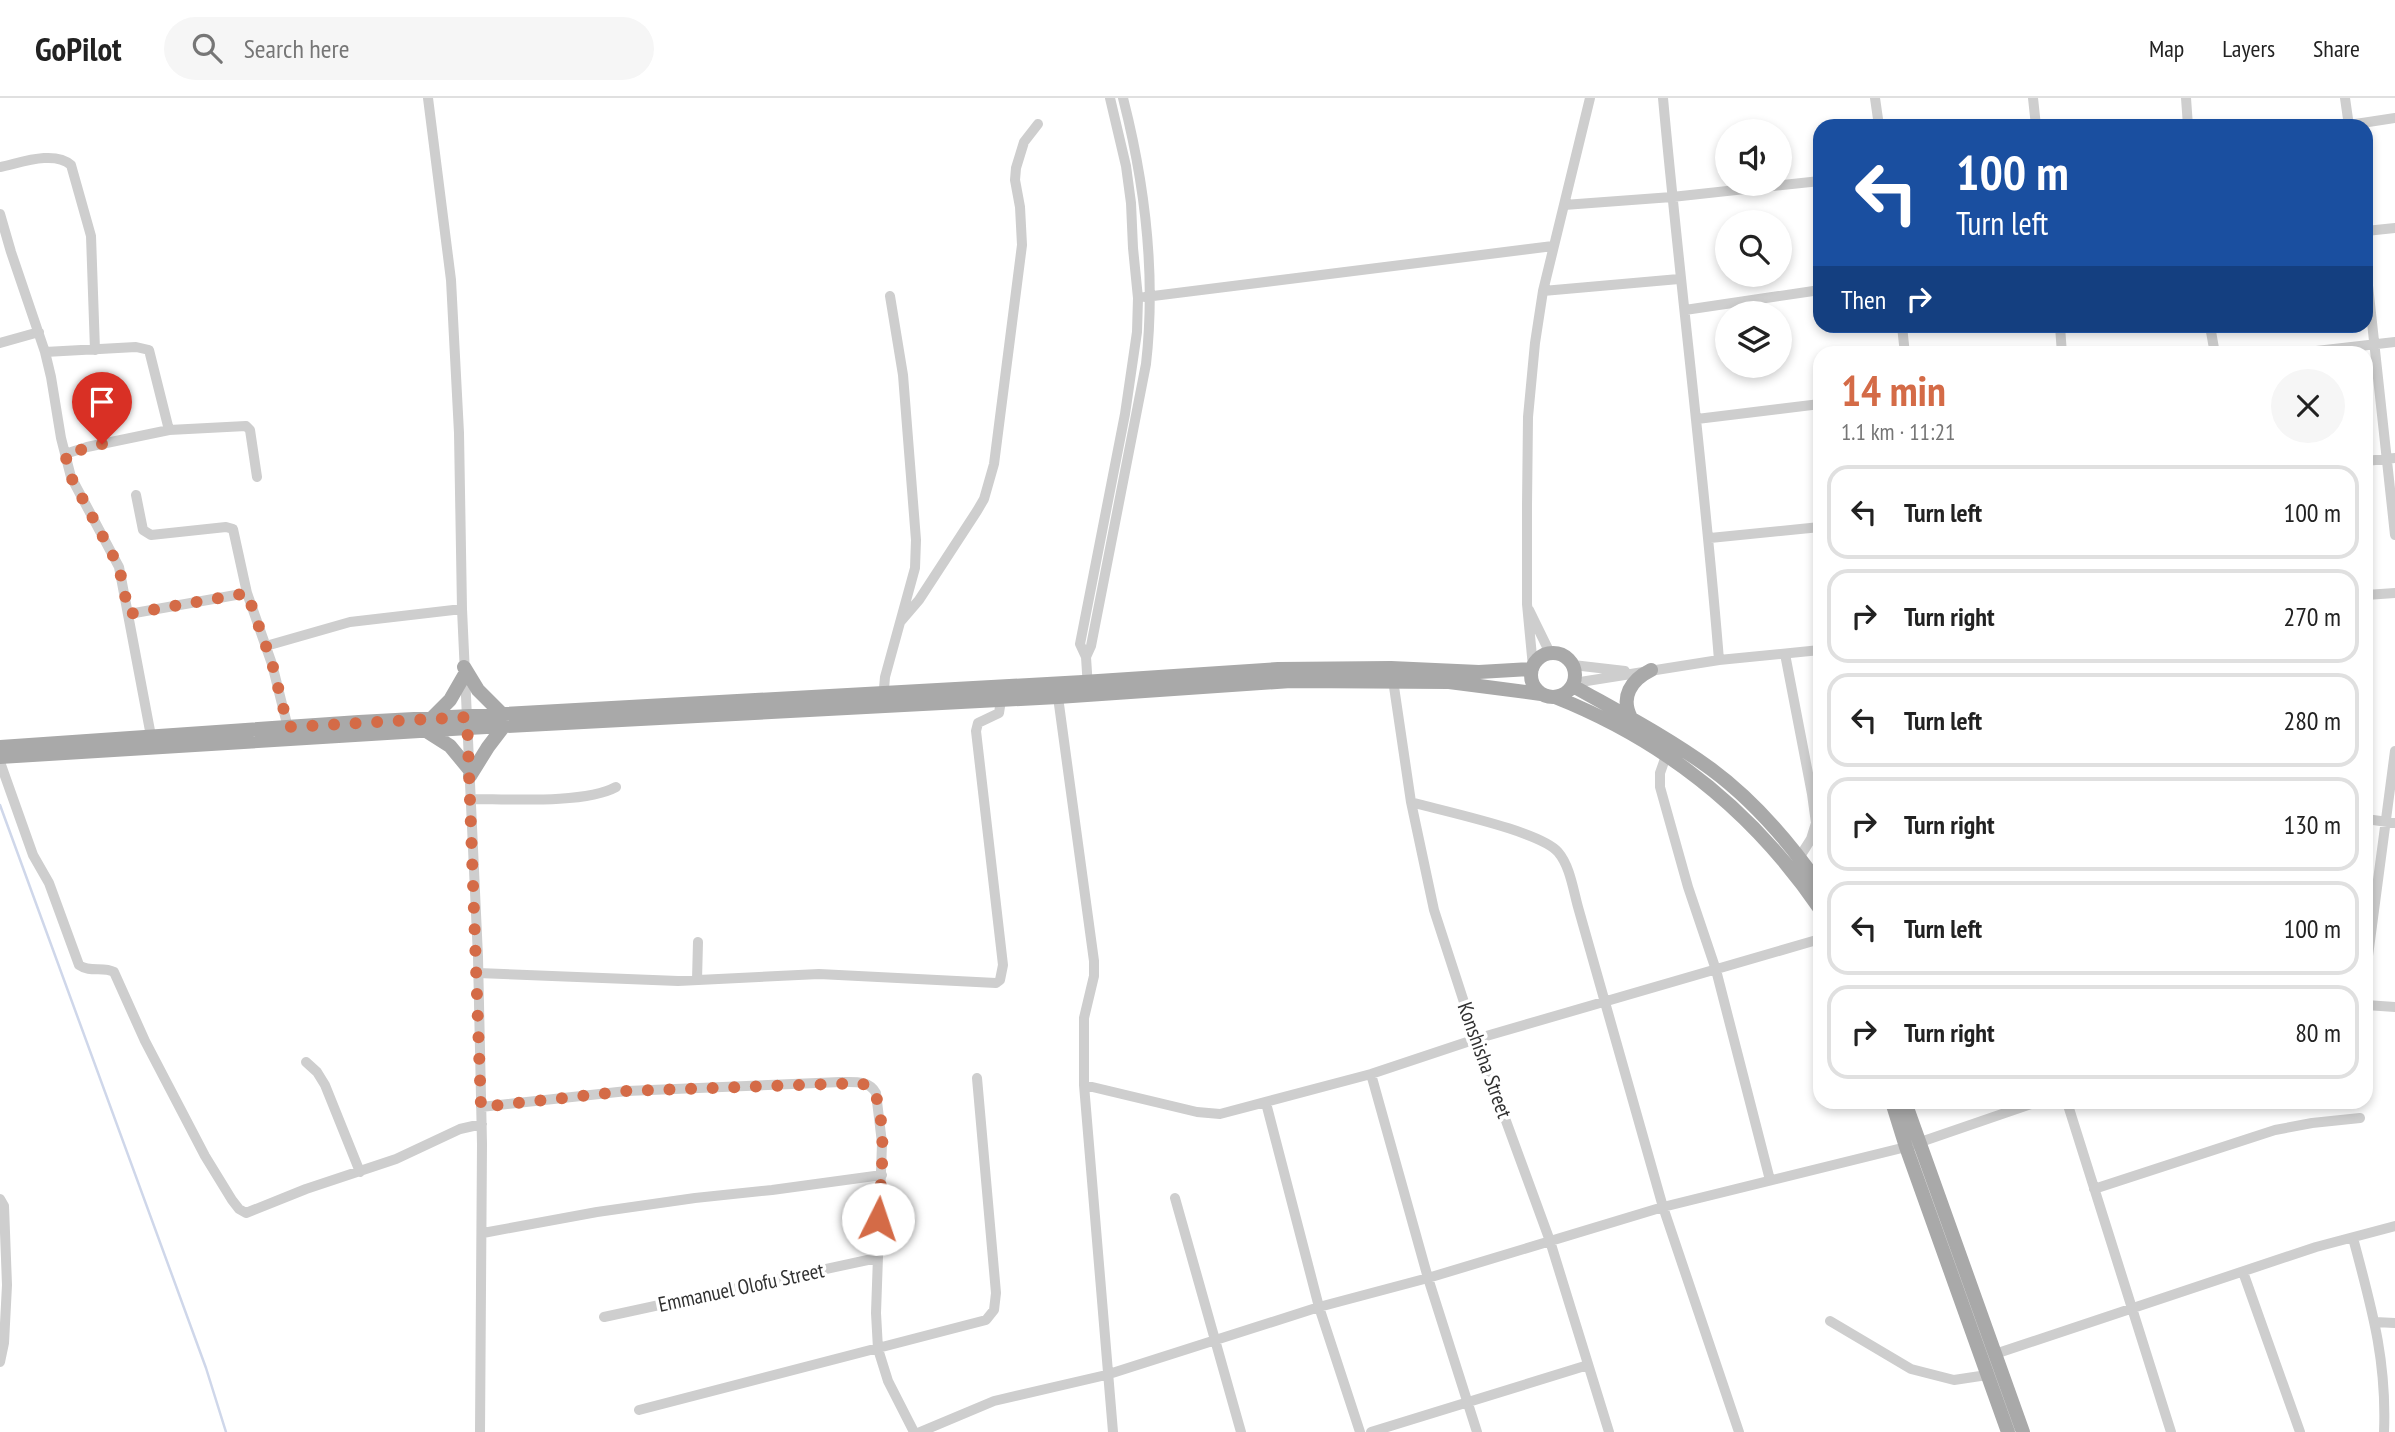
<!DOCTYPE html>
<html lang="en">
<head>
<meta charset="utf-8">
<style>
  :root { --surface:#fff; --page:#f6f6f6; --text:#222; --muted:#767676; --line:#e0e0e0; --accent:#d46b47 }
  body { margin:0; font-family:"PT Sans Narrow",sans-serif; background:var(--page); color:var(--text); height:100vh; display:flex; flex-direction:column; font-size:26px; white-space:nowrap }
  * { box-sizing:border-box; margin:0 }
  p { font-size:23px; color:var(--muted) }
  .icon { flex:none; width:38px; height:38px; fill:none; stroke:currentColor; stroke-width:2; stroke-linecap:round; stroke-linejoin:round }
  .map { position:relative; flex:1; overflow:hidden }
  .panel { position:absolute; left:1813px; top:248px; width:560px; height:763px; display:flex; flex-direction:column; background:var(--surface); border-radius:21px; box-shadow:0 4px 10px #0003 }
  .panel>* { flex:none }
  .banner { position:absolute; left:1813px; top:21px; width:560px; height:214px; border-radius:21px; box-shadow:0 4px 10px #0003; background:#1a4fa0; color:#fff; overflow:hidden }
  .fabs { position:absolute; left:1715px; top:21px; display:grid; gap:14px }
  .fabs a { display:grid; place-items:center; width:77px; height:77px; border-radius:50%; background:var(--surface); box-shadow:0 4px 10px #0003; font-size:35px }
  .pin { position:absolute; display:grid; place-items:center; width:60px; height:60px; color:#fff; margin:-72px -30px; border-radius:50% 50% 50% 0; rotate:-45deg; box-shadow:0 0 7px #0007 }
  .pin .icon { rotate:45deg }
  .me { position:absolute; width:77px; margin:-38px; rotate:4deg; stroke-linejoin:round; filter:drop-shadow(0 0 5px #0008) }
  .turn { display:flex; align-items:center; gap:24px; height:147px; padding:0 28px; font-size:32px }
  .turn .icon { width:91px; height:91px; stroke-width:2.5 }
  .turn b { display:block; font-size:49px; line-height:60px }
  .then { display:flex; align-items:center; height:66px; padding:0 28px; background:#0003; gap:14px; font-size:26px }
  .round { display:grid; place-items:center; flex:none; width:74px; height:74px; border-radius:37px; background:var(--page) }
  .head { display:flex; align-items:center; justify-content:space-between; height:119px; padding:0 28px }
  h1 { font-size:42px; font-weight:700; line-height:52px; color:var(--accent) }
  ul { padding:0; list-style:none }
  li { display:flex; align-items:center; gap:21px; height:94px; margin:0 14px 10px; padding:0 14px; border:4px solid var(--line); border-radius:21px }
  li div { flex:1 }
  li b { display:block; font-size:26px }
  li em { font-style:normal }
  header { display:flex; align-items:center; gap:42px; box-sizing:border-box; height:98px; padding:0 35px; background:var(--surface); border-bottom:2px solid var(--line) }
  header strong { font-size:33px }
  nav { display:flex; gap:38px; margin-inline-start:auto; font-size:24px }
  .search { width:490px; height:63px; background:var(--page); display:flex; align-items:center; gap:18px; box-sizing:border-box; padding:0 24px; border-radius:38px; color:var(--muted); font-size:26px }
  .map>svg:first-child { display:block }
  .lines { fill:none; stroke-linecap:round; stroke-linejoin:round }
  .stream { stroke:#cfd7ea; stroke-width:2.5 }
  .minor { stroke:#cecece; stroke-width:10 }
  .major { stroke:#a9a9a9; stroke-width:14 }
  .route { stroke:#d46b47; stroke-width:12; stroke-dasharray:0 21.6 }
  .labels { text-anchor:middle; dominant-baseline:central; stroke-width:7; stroke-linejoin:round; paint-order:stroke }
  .street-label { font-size:21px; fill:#313131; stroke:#fff }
</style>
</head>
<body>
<header>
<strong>GoPilot</strong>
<div class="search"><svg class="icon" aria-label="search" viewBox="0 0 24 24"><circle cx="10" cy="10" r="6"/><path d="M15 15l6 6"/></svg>Search here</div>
<nav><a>Map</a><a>Layers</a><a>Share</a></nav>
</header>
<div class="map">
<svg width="2395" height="1334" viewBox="0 0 2395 1334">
  <rect width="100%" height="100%" fill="#fff"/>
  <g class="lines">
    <!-- stream -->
    <path class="stream" d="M0 707 206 1270 226 1334"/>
    <!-- minor -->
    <path class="minor" d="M428 0 451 182 459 335 462 511 478 859 482 1046 480 1334
      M1663 0C1680 188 1704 374 1719 562
      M1875 0 1879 28
      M2033 0 2036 28
      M2186 0 2188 28
      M2345 0 2349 28
      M2349 27 2395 20
      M0 69C20 65 54 52 71 67L91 138 95 252
      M1564 107 1672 99 1820 83
      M0 116 11 154 45 254 51 279 61 340 71 379 119 469 151 638
      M2366 133 2395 130
      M2366 169 2395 437
      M1543 193 1679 181
      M1145 199 1553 148
      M1685 212 1820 192
      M1902 228 1905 256
      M2060 228 2062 256
      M2210 228 2215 256
      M0 245 39 234
      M45 254 136 249 149 252 169 332 87 349 65 356
      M2290 256 2395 244
      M1697 321 1820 306
      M169 332 246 328 250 332 257 379
      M2366 363 2395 360
      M136 397 143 432 151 437 226 429 233 431 247 495 272 566 288 630
      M1710 440 1820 429
      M2366 497 2395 495
      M1529 512 1550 555
      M129 516 247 495
      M901 523 919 502 977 413 984 401 994 366 1022 147 1020 109 1015 82 1016 70 1024 44 1038 26
      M266 548 350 524 462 511
      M1785 556 1812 696 1816 725 1811 741 1799 760
      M1086 559 1091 548 1146 266C1156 178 1145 86 1123 0
      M1573 567 1625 573
      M1533 569 1527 506V407L1528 319 1535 245 1543 193 1590 0
      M1393 582 1411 704 1434 812 1476 941 1550 1143 1609 1334
      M1574 585 1719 562 1820 552
      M1088 590 1086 559 1080 546 1125 316 1137 234 1138 200 1133 150 1131 105 1126 68 1110 0
      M1058 599 1094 863V878L1084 920V987L1113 1334
      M883 602 885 579 915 470 916 442 903 277 890 198
      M1666 658 1660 675V689L1688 789 1716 872 1770 1082
      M0 664 33 757 49 785 79 867C90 875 103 868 114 874L145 943 205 1058 232 1102 239 1111 246 1115 306 1091 396 1061 460 1031 482 1026
      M471 701C508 701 585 706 616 689
      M1411 704C1442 713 1540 733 1558 754 1570 768 1573 791 1578 809L1663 1109 1739 1334
      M2366 721 2395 725
      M2366 873 2395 653
      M478 875 678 883 819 876 996 885 1000 882 1003 867 976 633 978 625 999 615 1001 602
      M697 882 698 844
      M2366 907 2395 909
      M306 964 317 974 325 987 360 1074
      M1371 976 1428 1180 1477 1334
      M1084 987 1197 1014 1220 1016 1371 976 1476 941 1820 841
      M2067 1004 2171 1334
      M1266 1005 1319 1209 1360 1334
      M481 1009 627 993 841 984C854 984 869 982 876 995L882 1045 876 1215 878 1251 888 1283 914 1334
      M2094 1091 2275 1032 2312 1025 2360 1020
      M1175 1100 1241 1334
      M0 1101 4 1108 7 1187 4 1245 0 1264
      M483 1135 597 1114 695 1100 772 1092 882 1077
      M2353 1140C2371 1208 2387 1261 2384 1334
      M2243 1174 2300 1334
      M604 1219 877 1160
      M1830 1223 1911 1271 1954 1282 1987 1277
      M2375 1224 2395 1225
      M1995 1256 2316 1149 2395 1128
      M639 1312 986 1222 994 1212 996 1195 977 980
      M920 1334 994 1303 1106 1277 1319 1209 1428 1180 1663 1109 1906 1049 2037 1004
      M1371 1334 1588 1267"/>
    <!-- major -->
    <path class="major" d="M1531 577a22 22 0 1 1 44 0a22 22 0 1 1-44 0Z
      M464 569 478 592 503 617
      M1573 588C1619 614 1667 639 1711 671 1753 702 1790 745 1820 788
      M1555 599C1666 643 1753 713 1820 811
      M1631 620C1620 599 1631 582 1651 572
      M431 621 450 602 465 576
      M428 634 450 648 469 671
      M0 649 359 624 1083 584 1278 571 1391 570 1479 574 1532 571
      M0 659 468 630 1058 599 1291 583 1449 584 1541 596
      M470 678 488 649 504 628
      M1892 1004 1906 1049 2008 1334
      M1905 1004 2023 1334"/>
  </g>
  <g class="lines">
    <!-- route -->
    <path class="route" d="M102 346 65 356 71 379 119 469 129 516 247 495 272 565 288 629 467 619 481 1009 627 993 861 985 874 992C888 1031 881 1080 878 1121"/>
  </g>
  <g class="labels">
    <!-- street labels -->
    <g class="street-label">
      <text transform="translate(1485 962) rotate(70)">Konshisha Street</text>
      <text transform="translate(741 1189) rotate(-12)">Emmanuel Olofu Street</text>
    </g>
  </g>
</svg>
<div class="fabs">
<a><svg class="icon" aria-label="sound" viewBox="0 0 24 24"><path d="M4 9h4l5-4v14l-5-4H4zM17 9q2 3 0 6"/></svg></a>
<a><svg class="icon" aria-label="search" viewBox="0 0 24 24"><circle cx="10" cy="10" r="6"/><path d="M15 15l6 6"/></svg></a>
<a><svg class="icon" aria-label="layers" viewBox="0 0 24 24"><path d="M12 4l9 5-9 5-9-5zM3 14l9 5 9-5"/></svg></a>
</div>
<div class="pin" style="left:102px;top:346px;background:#d93025"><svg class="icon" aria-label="arrive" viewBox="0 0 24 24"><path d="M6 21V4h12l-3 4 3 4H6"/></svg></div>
<svg class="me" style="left:878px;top:1121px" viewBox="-20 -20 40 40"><circle r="19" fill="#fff"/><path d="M0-13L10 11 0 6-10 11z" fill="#d46b47"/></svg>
<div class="banner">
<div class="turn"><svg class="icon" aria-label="left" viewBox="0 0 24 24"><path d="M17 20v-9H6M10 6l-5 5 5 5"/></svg><div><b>100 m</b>Turn left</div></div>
<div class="then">Then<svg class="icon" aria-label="right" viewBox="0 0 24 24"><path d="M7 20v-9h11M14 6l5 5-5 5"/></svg></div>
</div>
<section class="panel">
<div class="head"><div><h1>14 min</h1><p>1.1 km · 11:21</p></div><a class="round"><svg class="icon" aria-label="close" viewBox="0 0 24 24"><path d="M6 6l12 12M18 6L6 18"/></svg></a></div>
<ul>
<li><svg class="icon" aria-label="left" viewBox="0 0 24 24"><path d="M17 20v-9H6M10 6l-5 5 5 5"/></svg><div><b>Turn left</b></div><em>100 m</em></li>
<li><svg class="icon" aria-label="right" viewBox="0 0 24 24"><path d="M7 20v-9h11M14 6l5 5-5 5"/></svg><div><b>Turn right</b></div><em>270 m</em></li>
<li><svg class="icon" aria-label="left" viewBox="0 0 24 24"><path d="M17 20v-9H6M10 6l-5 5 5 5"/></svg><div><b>Turn left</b></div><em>280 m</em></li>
<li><svg class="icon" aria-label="right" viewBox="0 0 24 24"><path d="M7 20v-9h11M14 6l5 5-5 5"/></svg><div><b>Turn right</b></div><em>130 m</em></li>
<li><svg class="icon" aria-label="left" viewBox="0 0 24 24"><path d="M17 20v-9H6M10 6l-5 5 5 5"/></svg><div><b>Turn left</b></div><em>100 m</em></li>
<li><svg class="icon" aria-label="right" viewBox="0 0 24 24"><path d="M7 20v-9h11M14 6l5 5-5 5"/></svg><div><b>Turn right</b></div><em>80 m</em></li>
</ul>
</section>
</div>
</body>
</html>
